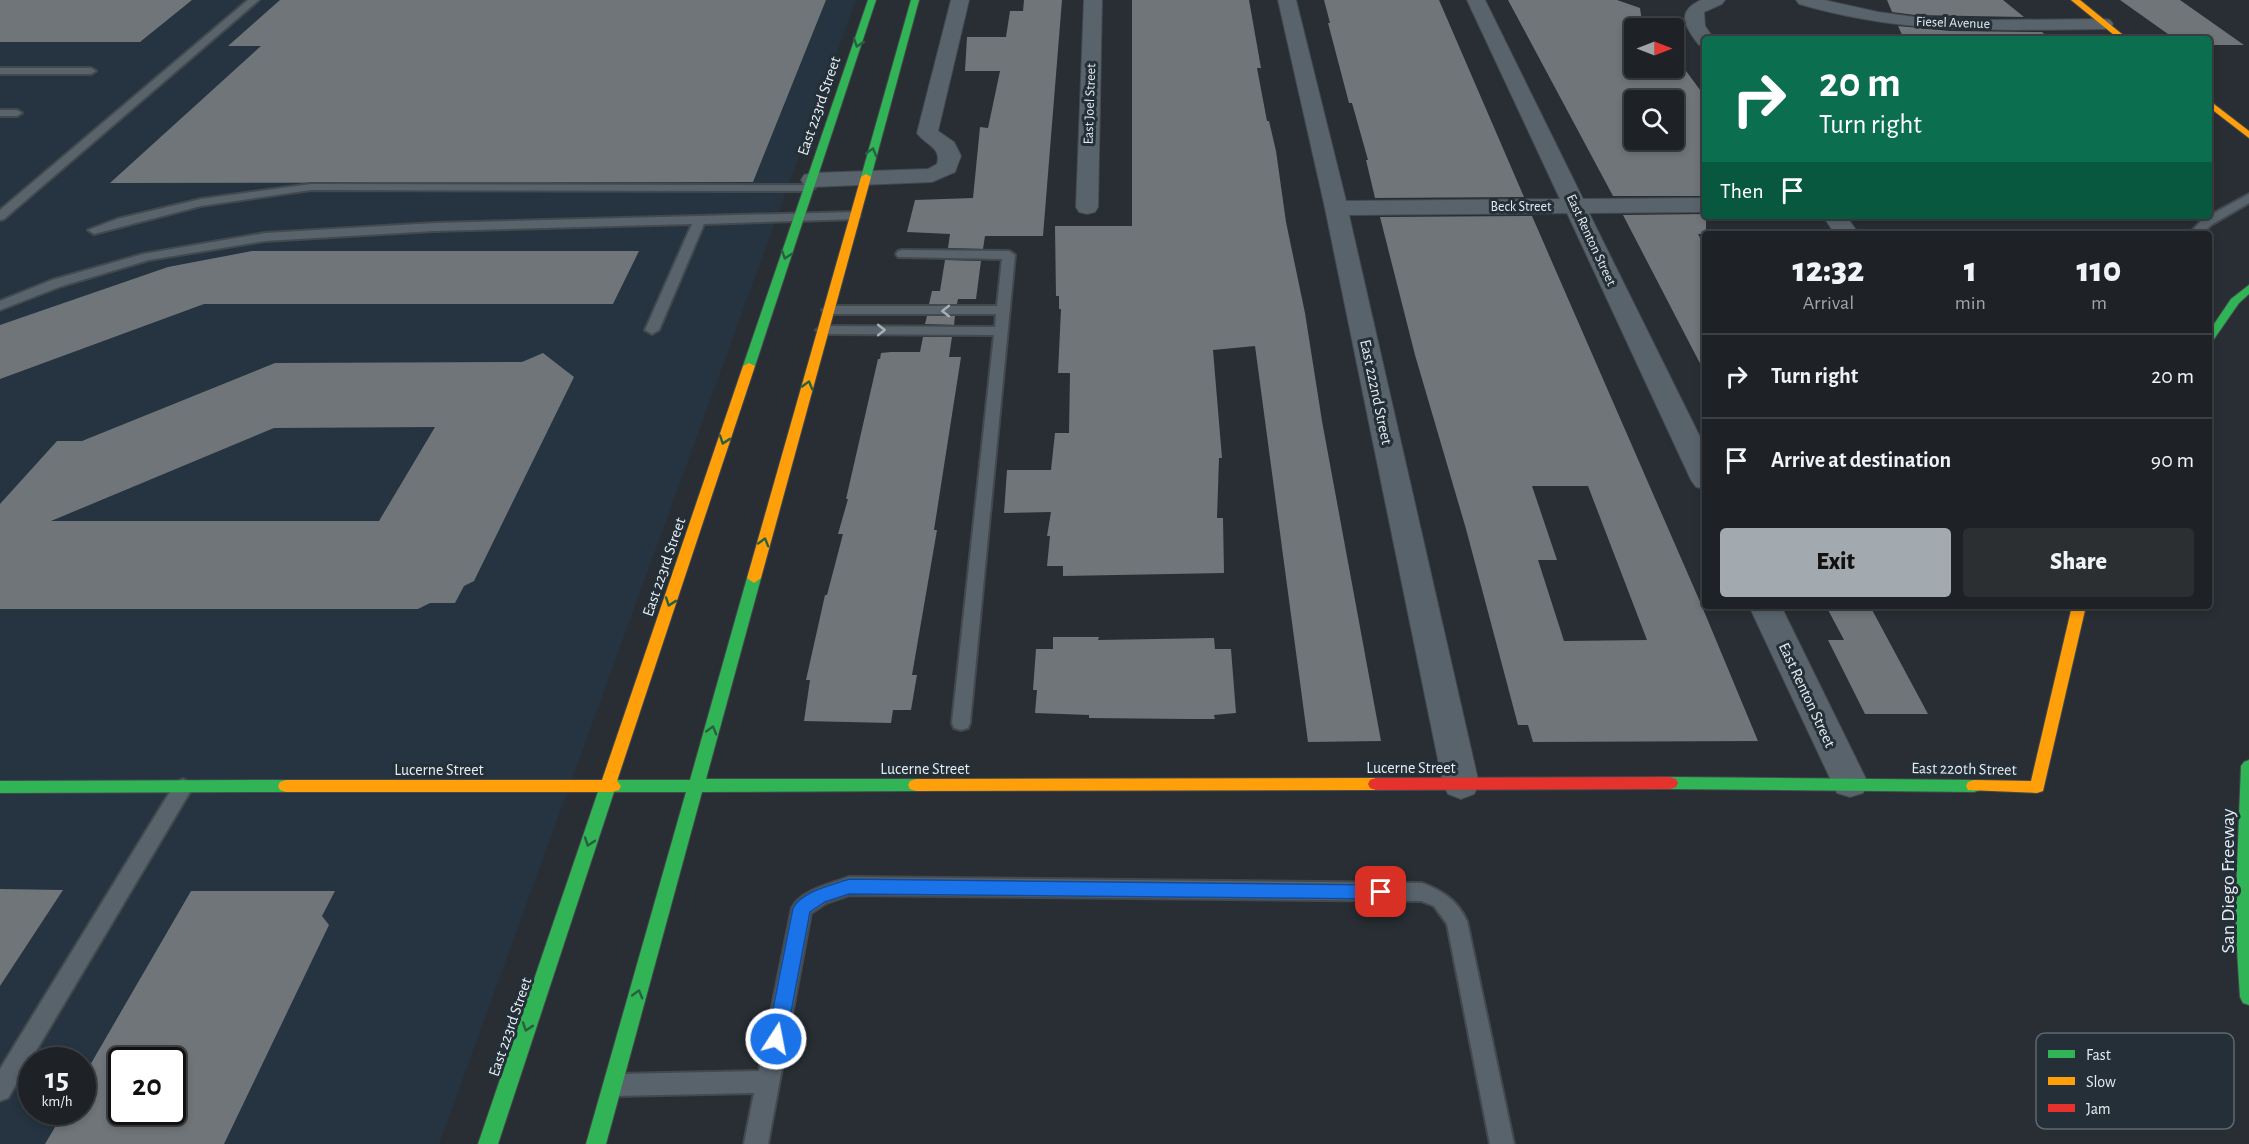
<!DOCTYPE html>
<html lang="en">
<head>
<meta charset="utf-8">
<style>
  :root { --surface:#1e2226; --page:#2b2f32; --text:#f1f3f6; --muted:#a1a4a7; --line:#3c3f43; --accent:#a3aaaf }
  body { margin:0; font-family:"Alegreya Sans",sans-serif; background:var(--page); color:var(--text); height:100vh; display:flex; flex-direction:column; font-size:22px; white-space:nowrap }
  * { box-sizing:border-box; margin:0 }
  p { font-size:20px; color:var(--muted) }
  .icon { flex:none; width:33px; height:33px; fill:none; stroke:currentColor; stroke-width:2; stroke-linecap:round; stroke-linejoin:round }
  .map { position:relative; flex:1; overflow:hidden }
  .details { position:absolute; left:1702px; top:231px; width:510px; height:378px; display:flex; flex-direction:column; background:var(--surface); border-radius:6px; box-shadow:0 3px 9px #0003,0 0 0 2px var(--line) }
  .details>* { flex:none }
  .top-card { position:absolute; left:1702px; top:36px; width:510px; height:183px; border-radius:6px; box-shadow:0 3px 9px #0003,0 0 0 2px var(--line); background:#0b6e4f; color:#fff; overflow:hidden }
  .needle { width:39px; rotate:90deg }
  .tools { position:absolute; left:1624px; top:18px; display:grid; gap:12px }
  .tools a { display:grid; place-items:center; width:60px; height:60px; border-radius:6px; background:var(--surface); box-shadow:0 3px 9px #0003,0 0 0 2px var(--line); font-size:30px }
  .speed { position:absolute; left:18px; top:1047px; display:flex; gap:12px; font-size:30px; font-weight:700; text-align:center }
  .speed>* { display:grid; place-content:center; width:78px; height:78px; border-radius:50%; background:var(--surface); box-shadow:0 3px 9px #0003,0 0 0 2px var(--line); line-height:1 }
  .speed small { font-size:15px; font-weight:400 }
  .speed .limit { border:3px solid #111; border-radius:9px; background:#fff; color:#111 }
  .pin { position:absolute; display:grid; place-items:center; width:51px; height:51px; color:#fff; margin:-26px; border-radius:12px; box-shadow:0 3px 9px #0006 }
  .me { position:absolute; width:66px; margin:-33px; rotate:11deg; stroke-linejoin:round; filter:drop-shadow(0 0 4px #0008) }
  .turn { display:flex; align-items:center; gap:21px; height:126px; padding:0 18px; font-size:27px }
  .turn .icon { width:78px; height:78px; stroke-width:2.5 }
  .turn b { display:block; font-size:42px; line-height:51px }
  .then { display:flex; align-items:center; height:57px; padding:0 18px; background:#0003; gap:12px; font-size:22px }
  .eta { display:flex; justify-content:space-evenly; align-items:center; height:102px; text-align:center }
  .eta b { font-size:36px; font-weight:800; line-height:42px }
  .button { display:flex; gap:12px; margin-top:auto; padding:12px 18px }
  .button a { flex:1; height:69px; border-radius:6px; background:var(--accent); color:#111; font-size:24px; font-weight:800; line-height:69px; text-align:center }
  .button a+a { background:var(--page); color:var(--text) }
  ul { padding:0; list-style:none }
  li { display:flex; align-items:center; gap:18px; height:84px; padding:0 18px; border-top:2px solid var(--line) }
  li div { flex:1 }
  li b { display:block; font-size:22px }
  li em { font-style:normal }
  .map>svg:first-child { display:block }
  .built { fill:#253440; fill-rule:evenodd }
  .building { fill:#707579; fill-rule:evenodd }
  .lines { fill:none; stroke-linecap:round; stroke-linejoin:round }
  .lane-casing { stroke:#43494d; stroke-width:4 }
  .street-casing { stroke:#43494d; stroke-width:2 }
  .fast-casing { stroke:#43494d; stroke-width:2 }
  .slow-casing { stroke:#43494d; stroke-width:2 }
  .jam-casing { stroke:#43494d; stroke-width:2 }
  .lane { fill:#58636c; fill-rule:evenodd }
  .street { fill:#58636c; fill-rule:evenodd }
  .fast { fill:#30b455; fill-rule:evenodd }
  .slow { fill:#ff9f0a; fill-rule:evenodd }
  .jam { fill:#e5322d; fill-rule:evenodd }
  .oneway { stroke:#285e42 }
  .oneway2 { stroke:#a6aeb6 }
  .route { fill:#1a73e8; stroke:#114b97; stroke-width:1.5 }
  .labels { text-anchor:middle; dominant-baseline:central; stroke-width:6; stroke-linejoin:round; paint-order:stroke }
  .far-street-label { font-size:14px; fill:#e5ecf2; stroke:#242f37 }
  .street-label { font-size:16px; fill:#e5ecf2; stroke:#242f37 }
  .near-street-label { font-size:20px; fill:#e5ecf2; stroke:#242f37 }
  .key { fill:#242f37; stroke:#5e686f; stroke-width:1.5 }
  .key-label { font-size:16px; fill:#e5ecf2 }
</style>
</head>
<body>
<div class="map">
<svg width="2249" height="1144" viewBox="0 0 2249 1144">
  <rect width="100%" height="100%" fill="#282e33"/>
  <!-- built -->
  <path class="built" d="M0 0H856L439 1144H0ZM32 1060H82V1112H32ZM122 1060H172V1112H122Z"/>
  <!-- building -->
  <path class="building" d="M0 0H192L140 42H0Z
    M280 0H826L753 182 110 183 261 46H228Z
    M1024 0H1062L1043 236H985L983 249 948 248 950 234 907 232 915 200 973 198 980 127 988 128 1000 71H965L967 37H1006L1010 11H1023Z
    M1132 0H1249L1261 68H1257L1267 121H1269L1276 151 1286 222 1305 313 1322 421 1381 741 1308 742 1255 346 1213 350 1222 458H1219L1217 518H1223L1224 573 1063 576V566H1047L1050 536H1047L1051 512 1004 513 1007 470H1051L1055 433H1069L1070 373H1058L1061 309H1059V296H1056L1055 226H1132Z
    M1324 0H1439L1524 197 1375 198 1366 160H1368L1352 103H1349L1328 23H1330Z
    M1508 0H1617L1640 8 1643 28H1635V68H1674L1675 56 1706 98V196H1613ZM1635 100H1674V140H1635Z
    M1887 0H2003L2024 17 1915 15 1892 12Z
    M2120 0H2180L2244 45H2210V39H2175Z
    M1898 26 1950 31 2042 32 2050 39H1904Z
    M1706 214V234H1698L1706 249V375L1623 215Z
    M1532 216 1701 604 1758 741 1533 742 1528 725H1518L1466 529 1415 355 1380 217ZM1532 486H1588L1647 640 1564 641 1538 560H1557Z
    M252 251H639L613 304H204L0 379V325L168 267Z
    M945 260 981 261 976 299H958L957 304H929L932 291H940Z
    M927 316H955L954 325 925 324Z
    M923 337H952L949 357H961L934 530H937L912 675H917L911 710H893L891 723 804 721 810 680H806L825 595H827L843 534H838L848 499H846L878 359H880L881 353 891 352H920Z
    M543 353 574 377 474 581 464 586 455 603H430L418 609H0V504L57 441H82L275 363 522 362ZM435 427 379 521H51L274 428Z
    M1826 606H1870L1928 714H1865L1828 640H1844Z
    M1053 637H1099L1098 640 1214 638 1215 649H1231L1236 713 1214 715 1215 719H1187L1089 718V715L1035 713 1037 690H1033L1036 649H1053Z
    M0 889 63 890 0 986Z
    M191 891H335L322 916 329 925 224 1144H45L64 1112H82V1079ZM122 1060H172V1112H122Z"/>
  <g class="lines">
    <defs>
      <path id="lane" d="M248 0H259L4 219 0 220V210Z
        M0 68H91L96 71 91 74H0Z
        M0 110H17L22 113 17 116H0Z
        M311 184 809 185 815 188 809 191 311 190 201 206 94 234 88 230 117 219 201 199Z
        M2249 194V203L2211 225 2202 234H2189L2203 219Z
        M854 212 860 216 858 219 704 224 659 330 652 334 645 330 692 224 434 231 265 241 149 260 62 286 0 310V301L52 280 143 254 265 233 434 223Z
        M902 250 1009 251 1015 255 970 723 968 728 961 730 954 728 952 723 994 335 823 334 816 330 823 326 995 327 996 314H829L822 310 829 306H997L1002 259 898 257 896 254 898 251Z
        M183 779 190 782 193 787 190 792 8 1098 0 1101V1069L176 782Z
        M849 877 1422 883C1443 891 1457 900 1467 921L1514 1144H1490L1447 924 1434 906 1421 901 849 895 826 903 811 913 768 1144H744L754 1093 616 1096 608 1093 605 1085 608 1077 616 1074 759 1071 792 908C801 890 831 884 849 877Z"/>
      <path id="street" d="M951 0H969L938 131 954 142 961 156 955 172 932 182 812 187 804 185 801 180 804 175 812 173 928 169 937 164C942 147 925 145 917 133Z
        M1084 0H1102L1098 207 1095 212 1087 214 1079 212 1076 207Z
        M1278 0H1296L1346 201 1560 199 1467 0H1485L1583 199 1706 198V212L1589 213 1706 449V489L1696 487 1691 480 1567 213 1349 215 1479 784 1474 794 1461 799 1448 794 1443 784 1325 208Z
        M1701 0H1725L1722 4 1704 12 1705 26 1714 39H1706V46L1699 45C1685 27 1675 12 1701 0Z
        M1796 0H1824L1878 12 1915 17 1991 20 2104 19 2110 20 2113 24 2110 28 2104 29C1996 30 1904 35 1799 4Z
        M1823 216H1846L1859 234H1835Z
        M1749 606H1781L1868 783 1863 793 1850 797 1837 793Z"/>
      <path id="fast" d="M868 0H876L755 366 753 368H745L743 366Z
        M911 0H919L871 177 863 179 861 177Z
        M2249 285V294L2239 303 2214 339 2210 340V330L2231 299Z
        M754 573 761 578 706 779H916L922 781 924 785 922 789 916 791 702 792 606 1144H586L686 792H614L498 1144H478L602 780 604 776 610 774 616 776 618 780H690L747 578Z
        M2249 760V1005L2243 1003 2240 997 2235 918 2241 766 2244 762Z
        M1670 777 1974 780 1980 782 1982 786 1980 790 1974 792 1670 789 1664 787 1662 783 1664 779Z
        M286 780 292 782 294 786 292 790 286 792 0 793V781Z"/>
      <path id="slow" d="M2071 0H2080L2128 39H2119Z
        M2210 101 2249 131V138L2210 108Z
        M866 174 871 177 761 578 754 583 747 578 861 177Z
        M749 363 755 366 617 781 621 786 619 790 613 792H286L280 790 278 786 280 782 286 780H602L743 366Z
        M2072 606H2086L2043 791 2037 793 1968 790 1966 786 1968 782 1974 780 2031 781Z
        M1376 778 1382 780 1384 784 1382 788 1376 790 916 791 910 789 908 785 910 781 916 779Z"/>
      <path id="jam" d="M1670 777 1676 779 1678 783 1676 787 1670 789 1376 790 1370 788 1368 784 1370 780 1376 778Z"/>
    </defs>
    <!-- lane casing -->
    <use href="#lane" class="lane-casing"/>
    <!-- street casing -->
    <use href="#street" class="street-casing"/>
    <!-- fast casing -->
    <use href="#fast" class="fast-casing"/>
    <!-- slow casing -->
    <use href="#slow" class="slow-casing"/>
    <!-- jam casing -->
    <use href="#jam" class="jam-casing"/>
    <!-- lane -->
    <use href="#lane" class="lane"/>
    <!-- street -->
    <use href="#street" class="street"/>
    <!-- fast -->
    <use href="#fast" class="fast"/>
    <!-- slow -->
    <use href="#slow" class="slow"/>
    <!-- jam -->
    <use href="#jam" class="jam"/>
  </g>
  <!-- one-way arrows -->
  <defs><path id="oneway-chevron" d="M-2-3.5L2.5 0L-2 3.5" fill="none" stroke-width="1.6" stroke-linecap="round" stroke-linejoin="round" transform="scale(1.5)"/></defs>
  <g class="oneway">
    <use href="#oneway-chevron" transform="translate(858 43) rotate(109)"/>
    <use href="#oneway-chevron" transform="translate(872 152) rotate(-74)"/>
    <use href="#oneway-chevron" transform="translate(786 255) rotate(108)"/>
    <use href="#oneway-chevron" transform="translate(808 385) rotate(-74)"/>
    <use href="#oneway-chevron" transform="translate(724 440) rotate(109)"/>
    <use href="#oneway-chevron" transform="translate(764 542) rotate(-74)"/>
    <use href="#oneway-chevron" transform="translate(670 602) rotate(109)"/>
    <use href="#oneway-chevron" transform="translate(712 730) rotate(-74)"/>
    <use href="#oneway-chevron" transform="translate(589 842) rotate(109)"/>
    <use href="#oneway-chevron" transform="translate(638 994) rotate(-74)"/>
    <use href="#oneway-chevron" transform="translate(527 1027) rotate(109)"/>
  </g>
  <g class="oneway2">
    <use href="#oneway-chevron" transform="translate(946 311) rotate(-180)"/>
    <use href="#oneway-chevron" transform="translate(881 330)"/>
  </g>
  <!-- route -->
  <path class="route" d="M849 879 1381 885 1387 887 1390 892 1387 897 1381 899 849 894 825 902 810 912 786 1039 783 1045 776 1047 770 1045 767 1039 793 908C802 891 832 885 849 879Z"/>
  <g class="labels">
    <!-- far-street labels -->
    <g class="far-street-label">
      <text transform="translate(1953 23) rotate(2)">Fiesel Avenue</text>
      <text transform="translate(1090 104) rotate(-88)">East Joel Street</text>
      <text x="1521" y="207">Beck Street</text>
      <text transform="translate(1591 240) rotate(65)">East Renton Street</text>
    </g>
    <!-- street labels -->
    <g class="street-label">
      <text transform="translate(819 106) rotate(-71)">East 223rd Street</text>
      <text transform="translate(1376 392) rotate(78)">East 222nd Street</text>
      <text transform="translate(664 567) rotate(-71)">East 223rd Street</text>
      <text transform="translate(1807 695) rotate(65)">East Renton Street</text>
      <text x="1411" y="768">Lucerne Street</text>
      <text x="925" y="769">Lucerne Street</text>
      <text transform="translate(1964 769) rotate(1)">East 220th Street</text>
      <text x="439" y="770">Lucerne Street</text>
      <text transform="translate(510 1027) rotate(-71)">East 223rd Street</text>
    </g>
    <!-- near-street labels -->
    <g class="near-street-label">
      <text transform="translate(2228 881) rotate(-90)">San Diego Freeway</text>
    </g>
  </g>
  <!-- legend -->
  <rect x="2036" y="1033" width="198" height="96" rx="9" class="key"/>
  <rect x="2048" y="1050" width="27" height="8" fill="#30b455"/>
  <rect x="2048" y="1077" width="27" height="8" fill="#ff9f0a"/>
  <rect x="2048" y="1104" width="27" height="8" fill="#e5322d"/>
  <g class="key-label">
    <text x="2086" y="1060">Fast</text>
    <text x="2086" y="1087">Slow</text>
    <text x="2086" y="1114">Jam</text>
  </g>
</svg>
<div class="tools">
<a><svg class="needle" viewBox="-14 -14 28 28"><path d="M0-13l5 13h-10z" fill="#e53935"/><path d="M0 13l5-13h-10z" fill="#a1a4a7"/></svg></a>
<a><svg class="icon" aria-label="search" viewBox="0 0 24 24"><circle cx="10" cy="10" r="6"/><path d="M15 15l6 6"/></svg></a>
</div>
<div class="speed"><div>15<small>km/h</small></div><div class="limit">20</div></div>
<div class="pin" style="left:1381px;top:892px;background:#d93025"><svg class="icon" aria-label="arrive" viewBox="0 0 24 24"><path d="M6 21V4h12l-3 4 3 4H6"/></svg></div>
<svg class="me" style="left:776px;top:1039px" viewBox="-20 -20 40 40"><circle r="17" fill="#1a73e8" stroke="#fff" stroke-width="3"/><path d="M0-11L8 9 0 5-8 9z" fill="#fff"/></svg>
<div class="top-card">
<div class="turn"><svg class="icon" aria-label="right" viewBox="0 0 24 24"><path d="M7 20v-9h11M14 6l5 5-5 5"/></svg><div><b>20 m</b>Turn right</div></div>
<div class="then">Then<svg class="icon" aria-label="arrive" viewBox="0 0 24 24"><path d="M6 21V4h12l-3 4 3 4H6"/></svg></div>
</div>
<section class="details">
<div class="eta">
<div><b>12:32</b><p>Arrival</p></div>
<div><b>1</b><p>min</p></div>
<div><b>110</b><p>m</p></div>
</div>
<ul>
<li><svg class="icon" aria-label="right" viewBox="0 0 24 24"><path d="M7 20v-9h11M14 6l5 5-5 5"/></svg><div><b>Turn right</b></div><em>20 m</em></li>
<li><svg class="icon" aria-label="arrive" viewBox="0 0 24 24"><path d="M6 21V4h12l-3 4 3 4H6"/></svg><div><b>Arrive at destination</b></div><em>90 m</em></li>
</ul>
<div class="button"><a>Exit</a><a>Share</a></div>
</section>
</div>
</body>
</html>
